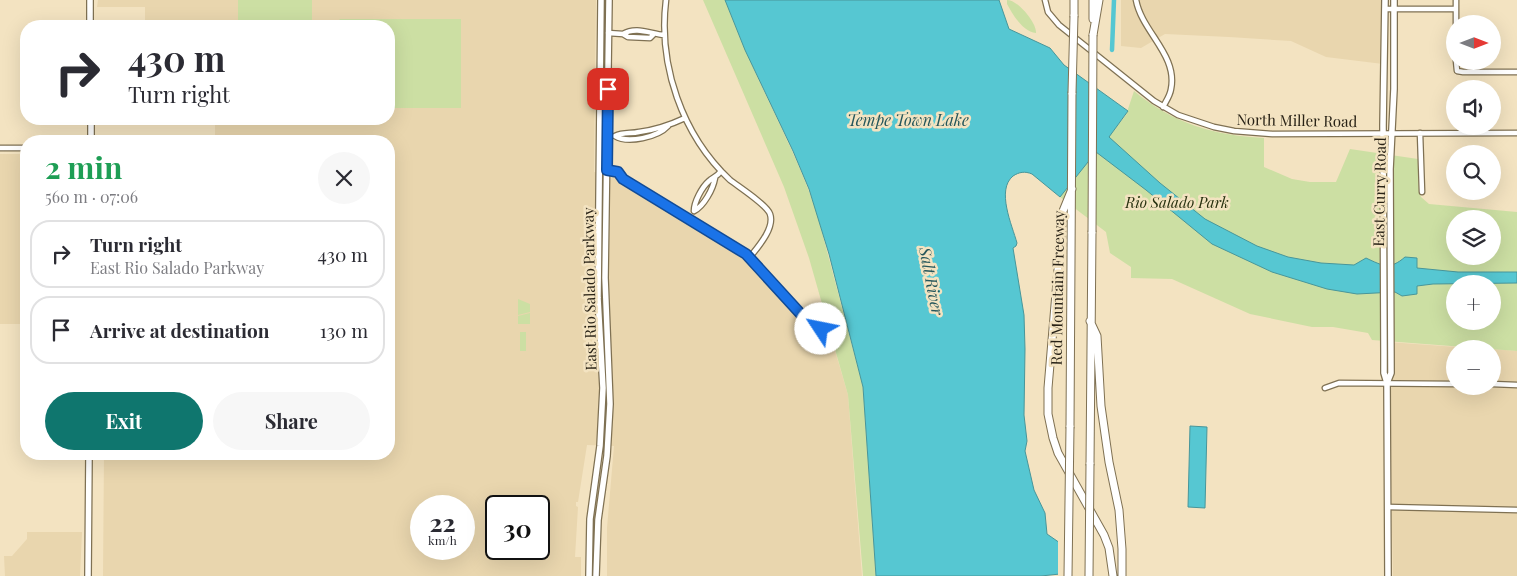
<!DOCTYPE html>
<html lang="en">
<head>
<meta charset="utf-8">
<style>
  :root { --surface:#fff; --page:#f7f7f7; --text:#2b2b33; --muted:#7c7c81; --line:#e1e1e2; --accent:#0f766e }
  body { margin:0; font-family:"Playfair Display",serif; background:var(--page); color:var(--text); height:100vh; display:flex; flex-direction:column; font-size:19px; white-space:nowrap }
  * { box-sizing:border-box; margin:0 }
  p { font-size:16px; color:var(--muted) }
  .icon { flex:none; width:28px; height:28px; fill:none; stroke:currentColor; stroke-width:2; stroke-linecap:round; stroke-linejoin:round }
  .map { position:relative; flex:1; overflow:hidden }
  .side { position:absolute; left:20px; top:135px; width:375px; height:325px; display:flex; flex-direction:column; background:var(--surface); border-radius:20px; box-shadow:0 5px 20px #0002 }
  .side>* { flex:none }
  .guide { position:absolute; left:20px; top:20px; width:375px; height:105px; border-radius:20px; box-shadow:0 5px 20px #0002; background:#fff; color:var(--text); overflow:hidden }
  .needle { width:32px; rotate:90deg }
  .tools { position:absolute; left:1446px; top:15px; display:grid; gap:10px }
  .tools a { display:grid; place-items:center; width:55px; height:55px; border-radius:50%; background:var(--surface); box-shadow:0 5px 20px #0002; font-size:25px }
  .speed { position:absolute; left:410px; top:495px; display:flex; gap:10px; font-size:25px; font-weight:700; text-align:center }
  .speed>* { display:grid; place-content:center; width:65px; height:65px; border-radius:50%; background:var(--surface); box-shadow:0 5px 20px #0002; line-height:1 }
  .speed small { font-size:12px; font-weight:400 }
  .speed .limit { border:2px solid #111; border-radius:8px; background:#fff; color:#111 }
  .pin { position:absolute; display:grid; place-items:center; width:42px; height:42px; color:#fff; margin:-21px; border-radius:10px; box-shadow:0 2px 8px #0006 }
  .me { position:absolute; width:55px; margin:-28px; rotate:304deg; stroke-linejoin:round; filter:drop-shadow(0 0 4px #0008) }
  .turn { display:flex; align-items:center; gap:18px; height:105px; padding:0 25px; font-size:22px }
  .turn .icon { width:65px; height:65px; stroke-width:2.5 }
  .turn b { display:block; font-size:35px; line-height:42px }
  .round { display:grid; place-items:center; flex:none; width:52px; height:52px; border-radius:26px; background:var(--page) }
  .overview { display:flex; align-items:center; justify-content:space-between; height:85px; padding:0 25px }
  h1 { font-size:30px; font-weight:700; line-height:38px; color:#1e9e55 }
  .button { display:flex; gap:10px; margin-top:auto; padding:10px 25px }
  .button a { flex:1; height:58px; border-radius:30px; background:var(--accent); color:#fff; font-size:20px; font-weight:700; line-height:58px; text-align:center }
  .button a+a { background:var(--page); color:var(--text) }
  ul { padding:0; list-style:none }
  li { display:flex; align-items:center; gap:15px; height:68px; margin:0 10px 8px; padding:0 15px; border:2px solid var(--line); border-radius:20px }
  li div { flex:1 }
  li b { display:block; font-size:19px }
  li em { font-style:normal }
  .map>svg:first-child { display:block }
  .built { fill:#e9d6ae; fill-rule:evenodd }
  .green { fill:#ccdfa3; fill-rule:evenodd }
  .water { fill:#56c7d2; stroke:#48969a }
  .pier { fill:#f3e3c1 }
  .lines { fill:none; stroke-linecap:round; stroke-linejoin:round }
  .canal { stroke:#56c7d2; stroke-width:4.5 }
  .minor-casing { stroke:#7f7153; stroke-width:7 }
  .major-casing { stroke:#7f7153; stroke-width:8 }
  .highway-casing { stroke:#7f7153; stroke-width:9 }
  .minor { stroke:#fff; stroke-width:4.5 }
  .major { stroke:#fff; stroke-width:5.5 }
  .highway { stroke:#fff; stroke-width:7 }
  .highway-bridge-casing { stroke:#7f7153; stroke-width:9; stroke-linecap:butt }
  .highway-bridge { stroke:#fff; stroke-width:7 }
  .route-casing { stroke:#114b97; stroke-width:12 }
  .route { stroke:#1a73e8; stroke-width:9 }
  .labels { text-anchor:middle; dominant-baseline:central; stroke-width:5; stroke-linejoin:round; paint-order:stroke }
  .street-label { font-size:15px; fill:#282216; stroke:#f3e3c1 }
  .park-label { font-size:15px; font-style:italic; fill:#27300f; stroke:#f3e3c1 }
  .water-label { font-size:16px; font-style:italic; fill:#25565b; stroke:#f3e3c1 }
</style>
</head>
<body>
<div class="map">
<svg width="1517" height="576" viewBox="0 0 1517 576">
  <rect width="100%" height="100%" fill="#f3e3c1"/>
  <!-- built -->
  <path class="built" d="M98 0H596L594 172 616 176 623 179 746 254 812 324 814 329 820 330 823 324 827 323 848 395 862 576H607V528L614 446 587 445 578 502H576V506L578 507 575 557H581V576H103L104 454H389V141H215V119H389V26H145V7H97ZM421 506H464V549H421ZM496 506H539V549H496Z
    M1121 0H1383V64L1326 57 1291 41 1229 37 1165 34 1141 48 1121 46Z
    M0 154H26V324H0Z
    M1388 342 1485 349H1455V386H1492L1493 349 1517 351V576H1393Z
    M27 532H82L80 576H5L4 556H12L27 539Z"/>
  <!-- green -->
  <path class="green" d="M238 0H312V26H238Z
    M703 0H725C739 37 755 73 772 108 789 144 806 179 818 217L863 387 876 576H863L848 395 809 258 784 187Z
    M1007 0C1018 0 1037 23 1036 33 1023 32 1013 15 1007 4Z
    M340 19H461V108H389V26H333Z
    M1134 91C1174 124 1213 135 1264 138V167L1292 179 1310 182H1336L1350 149 1418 159 1419 192 1421 197 1429 204 1517 212V351L1372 340 1368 333 1333 327H1312L1250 314 1172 279 1131 278V267L1110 253 1106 232 1060 197 1126 115ZM1455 219H1492V256H1455ZM1455 284H1492V321H1455Z
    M518 299 530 304V312L518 315Z
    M530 313V324H518V316Z
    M520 332H526V351H520Z"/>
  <!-- water -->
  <path class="water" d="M725 0H999L1009 29 1050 48 1064 65 1128 111 1109 137 1160 183 1205 219 1257 246 1288 257 1321 263 1354 265 1366 258C1383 266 1390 270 1405 257L1417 258V268L1458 272H1517V283L1433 284 1417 286V294L1402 296 1395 292 1357 294 1327 289 1272 272 1212 244 1146 190 1096 152 1060 197 1032 174C1025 171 1019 172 1013 176 996 190 1012 225 1017 243L1016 246 1013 248 1024 315 1025 349 1024 415 1027 441 1025 451 1034 490 1045 513 1047 534 1060 543V574L1041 576H876L863 387 829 254 809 189 793 151 745 50Z
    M1190 426 1207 427 1205 508 1188 507Z"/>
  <!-- pier -->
  <path class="pier" d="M1058 539 1062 543V576H1058Z"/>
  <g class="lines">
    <!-- canal -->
    <path class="canal" d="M1112 50 1114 0"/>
    <defs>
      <path id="minor" d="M666 0C658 65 682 135 730 180 739 187 767 205 770 214 775 228 758 247 750 257
        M1045 0 1048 12 1059 25 1154 101 1178 115 1214 127 1234 131 1272 134 1517 133
        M1136 0C1142 32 1178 55 1171 89 1170 96 1166 101 1163 107
        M1456 0V24
        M1385 9H1456
        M608 33 623 34
        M654 34 650 38 628 37 623 34C636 26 651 34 664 35
        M1456 61 1457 71 1463 72H1517
        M668 126C658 137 628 144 615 136 623 132 631 134 639 132 655 130 670 125 685 118
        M1420 133 1422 192
        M0 148H26
        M607 170 618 172 623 179 746 254 809 323 812 324
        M715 178C713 189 704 206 694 211 694 202 702 187 709 181 713 177 717 177 721 171
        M811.5 325a5.5 5.5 0 1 1 11 0a5.5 5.5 0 1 1-11 0Z
        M1492 384 1517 385
        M1325 388 1339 383 1455 384
        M1388 507 1517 510"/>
      <path id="major" d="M90 0V26
        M1385 0 1383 125 1384 351V373L1387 383 1388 576
        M91 119V141
        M1387 383 1391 373 1390 169 1394 89V0
        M88 576 89 454
        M589 576 590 519 600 446 603 388 598 298 601 0
        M596 576 598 520 607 456 610 404 605 278 609 0"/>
      <path id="highway" d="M1074 0V16
        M1093 19V0
        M1093 35 1099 0
        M1072 189 1063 211 1062 222 1048 388V414L1053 438 1058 453 1104 535 1109 548 1113 576
        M1090 321 1097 336 1101 406 1109 462 1119 510 1122 549V576
        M1070 427 1072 93
        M1090 464 1092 232"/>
    </defs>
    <!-- minor casing -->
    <use href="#minor" class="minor-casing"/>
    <!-- major casing -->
    <use href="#major" class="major-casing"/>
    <!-- highway casing -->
    <use href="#highway" class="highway-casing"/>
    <!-- minor -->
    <use href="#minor" class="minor"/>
    <!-- major -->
    <use href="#major" class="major"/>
    <!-- highway -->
    <use href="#highway" class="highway"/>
    <defs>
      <path id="highway-bridge" d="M1072 93 1074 16
        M1092 232 1093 35
        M1068 576 1070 427
        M1089 576 1090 464"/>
    </defs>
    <!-- highway-bridge casing -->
    <use href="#highway-bridge" class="highway-bridge-casing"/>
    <!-- highway-bridge -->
    <use href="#highway-bridge" class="highway-bridge"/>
  </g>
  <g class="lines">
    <defs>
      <path id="route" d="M608 89 607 170 618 172 623 179 746 254 809 323 812 324 814 329 818 330 821 329"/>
    </defs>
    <!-- route casing -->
    <use href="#route" class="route-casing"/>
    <!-- route -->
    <use href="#route" class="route"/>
  </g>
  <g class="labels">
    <!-- street labels -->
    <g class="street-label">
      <text transform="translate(1297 120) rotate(1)">North Miller Road</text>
      <text transform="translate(1379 192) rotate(-89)">East Curry Road</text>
      <text transform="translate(1057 288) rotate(-89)">Red Mountain Freeway</text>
      <text transform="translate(589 289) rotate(-91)">East Rio Salado Parkway</text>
    </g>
    <!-- park labels -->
    <g class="park-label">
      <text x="1177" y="202">Rio Salado Park</text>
    </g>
    <!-- water labels -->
    <g class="water-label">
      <text x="908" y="119">Tempe Town Lake</text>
      <text transform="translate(932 281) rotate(79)">Salt River</text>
    </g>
  </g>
</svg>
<div class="tools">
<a><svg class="needle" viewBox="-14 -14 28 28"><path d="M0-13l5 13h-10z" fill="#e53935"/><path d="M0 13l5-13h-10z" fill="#7c7c81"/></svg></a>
<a><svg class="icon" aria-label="sound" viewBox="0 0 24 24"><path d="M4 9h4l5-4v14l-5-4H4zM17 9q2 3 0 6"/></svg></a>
<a><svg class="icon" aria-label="search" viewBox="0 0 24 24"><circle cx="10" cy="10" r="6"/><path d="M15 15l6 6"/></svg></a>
<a><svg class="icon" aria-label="layers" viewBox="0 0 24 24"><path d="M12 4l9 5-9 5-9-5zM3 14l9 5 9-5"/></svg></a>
<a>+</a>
<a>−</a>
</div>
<div class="speed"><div>22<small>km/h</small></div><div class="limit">30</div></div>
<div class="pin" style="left:608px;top:89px;background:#d93025"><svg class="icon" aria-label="arrive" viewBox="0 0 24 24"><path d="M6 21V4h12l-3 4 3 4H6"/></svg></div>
<svg class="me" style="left:821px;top:329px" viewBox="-20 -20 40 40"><circle r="19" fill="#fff"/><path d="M0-13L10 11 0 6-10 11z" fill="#1a73e8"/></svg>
<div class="guide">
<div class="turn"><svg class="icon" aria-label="right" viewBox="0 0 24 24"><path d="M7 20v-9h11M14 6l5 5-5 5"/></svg><div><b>430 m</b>Turn right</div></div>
</div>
<section class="side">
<div class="overview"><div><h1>2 min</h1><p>560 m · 07:06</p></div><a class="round"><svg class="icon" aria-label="close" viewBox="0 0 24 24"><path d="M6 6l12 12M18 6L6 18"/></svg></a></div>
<ul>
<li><svg class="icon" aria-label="right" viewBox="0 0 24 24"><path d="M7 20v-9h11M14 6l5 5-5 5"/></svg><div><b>Turn right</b><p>East Rio Salado Parkway</p></div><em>430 m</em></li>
<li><svg class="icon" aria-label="arrive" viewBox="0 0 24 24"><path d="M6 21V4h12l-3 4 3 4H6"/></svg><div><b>Arrive at destination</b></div><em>130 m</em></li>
</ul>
<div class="button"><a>Exit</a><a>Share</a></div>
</section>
</div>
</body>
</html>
